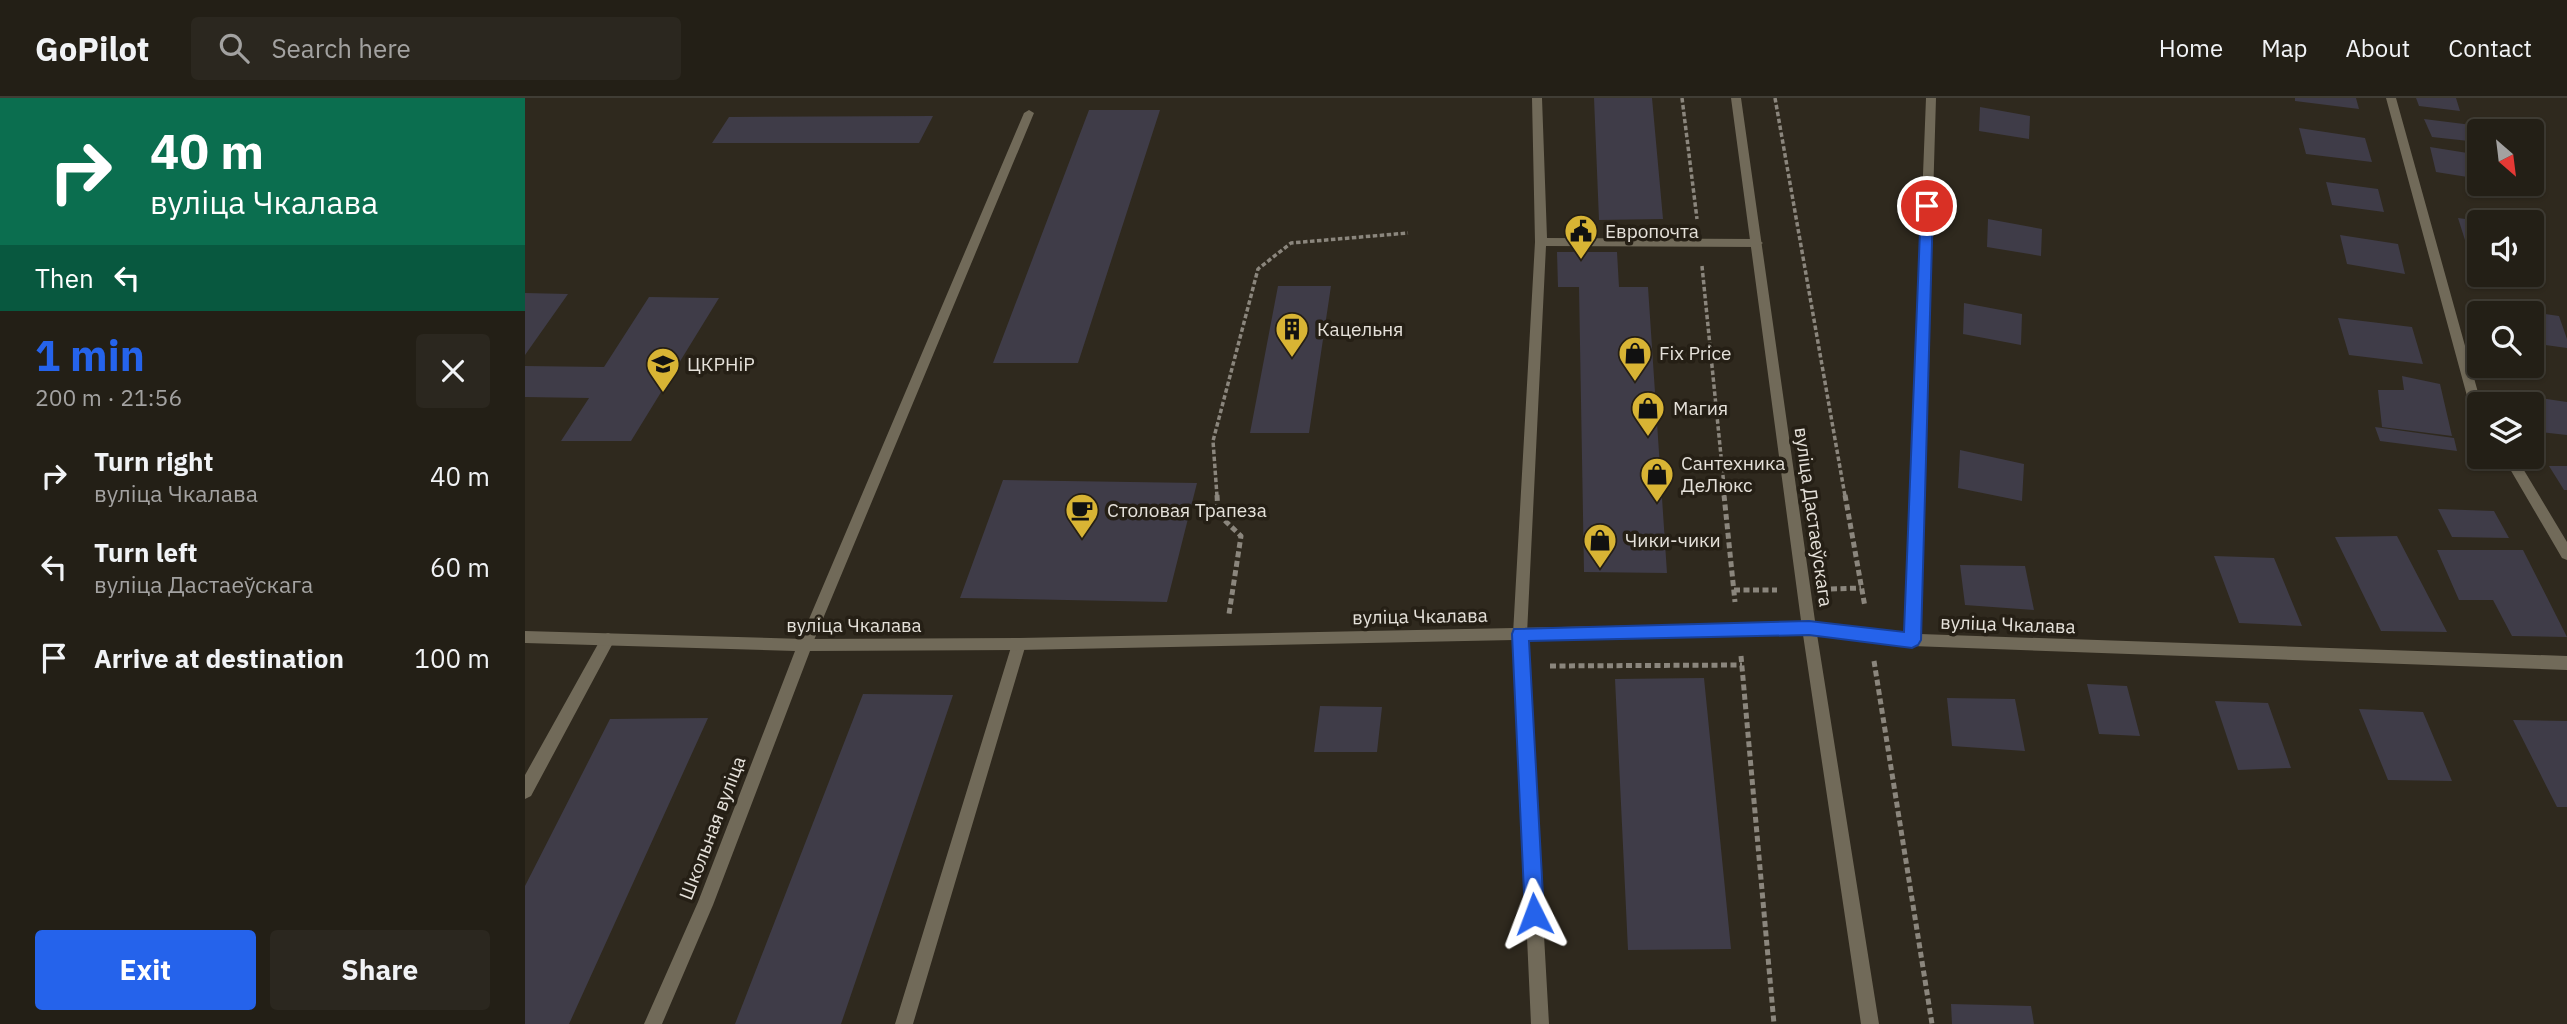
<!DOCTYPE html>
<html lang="en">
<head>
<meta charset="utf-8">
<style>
  :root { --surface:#231f16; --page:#2b271f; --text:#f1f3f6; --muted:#a3a2a1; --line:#403d35; --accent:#2563eb }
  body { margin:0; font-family:"IBM Plex Sans",sans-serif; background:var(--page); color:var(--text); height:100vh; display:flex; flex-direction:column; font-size:26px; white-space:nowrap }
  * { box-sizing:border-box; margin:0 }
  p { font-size:23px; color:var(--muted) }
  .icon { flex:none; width:38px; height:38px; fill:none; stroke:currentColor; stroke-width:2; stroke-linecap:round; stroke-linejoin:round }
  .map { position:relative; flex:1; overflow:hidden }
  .side { display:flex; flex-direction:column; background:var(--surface); width:525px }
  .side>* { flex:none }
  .guide { background:#0b6e4f; color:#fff; overflow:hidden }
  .needle { width:46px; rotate:152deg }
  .tools { position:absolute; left:1942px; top:21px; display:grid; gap:14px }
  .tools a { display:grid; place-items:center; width:77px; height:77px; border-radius:7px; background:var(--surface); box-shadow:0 2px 5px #0004,0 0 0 2px var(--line); font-size:35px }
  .pin { position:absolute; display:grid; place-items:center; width:60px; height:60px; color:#fff; margin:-30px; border:4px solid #fff; border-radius:50%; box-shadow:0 2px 7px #0007 }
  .me { position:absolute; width:77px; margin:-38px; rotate:357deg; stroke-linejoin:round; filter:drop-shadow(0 0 5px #0008) }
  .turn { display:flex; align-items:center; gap:24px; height:147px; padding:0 35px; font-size:32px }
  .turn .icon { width:91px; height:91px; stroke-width:2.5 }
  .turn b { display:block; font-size:49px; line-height:60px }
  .then { display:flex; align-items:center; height:66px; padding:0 35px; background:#0003; gap:14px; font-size:26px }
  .round { display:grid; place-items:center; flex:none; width:74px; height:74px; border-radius:7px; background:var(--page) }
  .headline { display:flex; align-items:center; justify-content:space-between; height:119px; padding:0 35px }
  h1 { font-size:42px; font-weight:800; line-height:52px; color:var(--accent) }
  .action { display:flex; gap:14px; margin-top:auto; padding:14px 35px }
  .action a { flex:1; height:80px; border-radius:7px; background:var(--accent); color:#fff; font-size:28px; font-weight:800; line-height:80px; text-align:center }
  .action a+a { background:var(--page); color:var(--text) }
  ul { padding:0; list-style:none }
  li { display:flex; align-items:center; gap:21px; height:91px; padding:0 35px }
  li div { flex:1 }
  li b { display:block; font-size:26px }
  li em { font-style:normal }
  header { display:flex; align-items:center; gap:42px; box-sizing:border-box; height:98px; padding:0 35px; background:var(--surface); border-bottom:2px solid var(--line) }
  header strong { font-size:33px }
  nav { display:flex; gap:38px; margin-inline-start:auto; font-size:24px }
  .search { width:490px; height:63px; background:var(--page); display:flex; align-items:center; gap:18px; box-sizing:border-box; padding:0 24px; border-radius:7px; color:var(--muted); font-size:26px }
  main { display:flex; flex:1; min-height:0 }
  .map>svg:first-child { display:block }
  .building { fill:#3f3c48 }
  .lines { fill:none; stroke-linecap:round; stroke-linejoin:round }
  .path-far1 { stroke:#8b867d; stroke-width:3.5; stroke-dasharray:4.5 2.5; stroke-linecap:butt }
  .path { stroke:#8b867d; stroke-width:5; stroke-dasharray:6 3.5; stroke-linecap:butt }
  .service { fill:#716a59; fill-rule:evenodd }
  .minor { fill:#716a59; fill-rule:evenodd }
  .tertiary { fill:#716a59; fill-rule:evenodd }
  .route { fill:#2563eb; stroke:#184099; stroke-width:2 }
  .labels { text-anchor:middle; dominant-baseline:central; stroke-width:7; stroke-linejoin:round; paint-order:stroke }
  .poi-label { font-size:19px; fill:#e5e1da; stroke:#251f15; text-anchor:start }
  .street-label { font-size:19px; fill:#e5e1da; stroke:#251f15 }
</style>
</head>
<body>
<header>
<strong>GoPilot</strong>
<div class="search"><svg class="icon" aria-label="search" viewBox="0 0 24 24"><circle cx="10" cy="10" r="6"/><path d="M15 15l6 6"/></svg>Search here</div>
<nav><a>Home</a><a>Map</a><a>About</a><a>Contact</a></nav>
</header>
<main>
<section class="side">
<div class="guide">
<div class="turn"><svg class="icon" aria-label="right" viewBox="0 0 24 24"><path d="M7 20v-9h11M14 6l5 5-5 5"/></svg><div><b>40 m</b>вуліца Чкалава</div></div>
<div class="then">Then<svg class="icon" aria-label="left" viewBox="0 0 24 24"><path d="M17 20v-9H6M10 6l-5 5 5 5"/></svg></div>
</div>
<div class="headline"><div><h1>1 min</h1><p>200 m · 21:56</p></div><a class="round"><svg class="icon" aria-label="close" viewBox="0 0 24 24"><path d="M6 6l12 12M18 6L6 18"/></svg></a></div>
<ul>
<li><svg class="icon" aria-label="right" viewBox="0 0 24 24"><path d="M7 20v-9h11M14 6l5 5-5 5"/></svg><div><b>Turn right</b><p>вуліца Чкалава</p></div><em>40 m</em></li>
<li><svg class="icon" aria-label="left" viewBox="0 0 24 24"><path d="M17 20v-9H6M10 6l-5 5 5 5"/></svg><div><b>Turn left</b><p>вуліца Дастаеўскага</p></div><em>60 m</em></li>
<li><svg class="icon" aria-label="arrive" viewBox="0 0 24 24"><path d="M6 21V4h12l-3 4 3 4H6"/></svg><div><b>Arrive at destination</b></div><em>100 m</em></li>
</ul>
<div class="action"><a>Exit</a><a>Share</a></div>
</section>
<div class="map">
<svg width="2042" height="926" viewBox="0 0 2042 926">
  <rect width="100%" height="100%" fill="#2f291e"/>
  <!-- building -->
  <path class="building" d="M1069 0H1127L1138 121 1074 122Z
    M1770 0H1831L1834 11 1770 3Z
    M1891 0H1931L1935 13 1894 8Z
    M1455 9 1505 18 1504 41 1454 33Z
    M564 12H635L553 265H468Z
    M408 18 394 45H187L204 19Z
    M1899 21 1947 27 1953 44 1907 39Z
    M1774 30 1840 40 1847 64 1781 56Z
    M1905 49 1955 57V81L1911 74Z
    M1801 84 1853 91 1859 114 1807 107Z
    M1933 120 1955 123V163L1946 161Z
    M1463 121 1517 131 1516 158 1462 149Z
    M1815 137 1873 146 1880 176 1822 166Z
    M1032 154H1092L1094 189H1123L1142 475 1059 474 1054 189H1033Z
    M753 188H806L784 335H725Z
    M0 195 43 196 0 257Z
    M124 199 194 200 106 343H36L64 300 0 299V268L79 269Z
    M1439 205 1497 216 1496 247 1438 236Z
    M1957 206 2005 214V215H1960Z
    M2007 214 2034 218 2042 241V250L2007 245Z
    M1813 220 1887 229 1898 266 1824 257Z
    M1877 278 1915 286 1927 338 1857 329 1853 292H1879Z
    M1987 296 2042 304V337L2007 333V306H1991Z
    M1850 329 1929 340 1932 353 1855 343Z
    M1435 352 1499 366 1497 403 1433 390Z
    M2024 368H2042V392H2039Z
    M478 382 672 385 642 504 435 500Z
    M1913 411 1969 413 1984 440 1927 439Z
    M1872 438 1922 534 1856 533 1810 439Z
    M1912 452H1998L2042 539 1987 538 1968 502H1934Z
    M1689 458 1749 460 1777 528 1714 525Z
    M1435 467 1500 468 1509 512 1440 507Z
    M1179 580 1206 851 1103 852 1090 581Z
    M1562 586 1602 588 1615 638 1574 636Z
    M338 596 428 597 316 926H210Z
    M1422 600 1490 601 1500 653 1427 648Z
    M1690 603 1743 605 1766 670 1713 672Z
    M795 608 857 609 852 654H789Z
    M1834 611 1898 614 1927 683 1863 682Z
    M183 620 44 926H0V788L85 621Z
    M1988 622 2042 623V709H2032Z
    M1426 906 1506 908 1509 926H1427Z"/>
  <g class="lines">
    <!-- path-far1 -->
    <path class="path-far1" d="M1157 0 1172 121
      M1250 0 1320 398
      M1177 168 1200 398
      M692 398 688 343 733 171 766 145 883 135"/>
    <!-- path -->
    <path class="path" d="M692 397 693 416 716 438 704 516
      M1199 397 1210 504
      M1320 397 1340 509
      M1306 491 1336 490
      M1209 492H1252
      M1216 558 1249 926
      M1349 563 1407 926
      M1025 568 1217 567"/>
    <!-- service -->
    <path class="service" d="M1007 0H1017L1022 140 1232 141 1238 145 1232 149 1021 148 1002 536 1024 926H1006L988 536 1010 144Z
      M504 12 509 15 287 547 285 552 280 553 275 552 273 547 499 15Z
      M83 535 88 537 90 541 88 545 6 698 0 701V677L78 537Z
      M494 540 499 541 501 546 388 926H370L487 546 489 541Z"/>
    <!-- minor -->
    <path class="minor" d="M1401 0H1411L1395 536 2042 558V572L1387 548 1284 536 494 552 285 553 188 807 137 926H119L173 804 270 553 0 545V533L280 541 494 540 1284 524 1380 535Z
      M1861 0H1871L1954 298 1959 306H1955V315L1951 313 1942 298Z
      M1978 359H1991L2042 444V462L2037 460Z"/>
    <!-- tertiary -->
    <path class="tertiary" d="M1206 0H1216L1291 530 1354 926H1336L1277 530Z"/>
  </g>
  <!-- route -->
  <path class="route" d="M1402 104 1408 108 1396 542 1393 547 1387 550 1284 537 1004 543 1019 816 1016 823 1009 826 1003 823 1000 816 987 536 989 531 1284 523 1379 534 1396 108Z"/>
  <!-- icons -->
  <defs>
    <symbol id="civic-pin" viewBox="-11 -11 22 30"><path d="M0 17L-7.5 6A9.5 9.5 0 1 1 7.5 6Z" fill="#d8b434" stroke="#251f15"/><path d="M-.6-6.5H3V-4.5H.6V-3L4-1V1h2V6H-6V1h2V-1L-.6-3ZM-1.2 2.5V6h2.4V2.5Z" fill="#111"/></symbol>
    <symbol id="building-pin" viewBox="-11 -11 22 30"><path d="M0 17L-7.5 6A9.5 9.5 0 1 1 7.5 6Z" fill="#d8b434" stroke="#251f15"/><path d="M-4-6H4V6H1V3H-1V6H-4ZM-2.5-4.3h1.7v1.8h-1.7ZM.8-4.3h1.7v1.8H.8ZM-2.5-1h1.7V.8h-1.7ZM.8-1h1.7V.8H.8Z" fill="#111"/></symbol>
    <symbol id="shop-pin" viewBox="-11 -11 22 30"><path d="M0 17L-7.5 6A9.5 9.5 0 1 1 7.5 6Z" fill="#d8b434" stroke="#251f15"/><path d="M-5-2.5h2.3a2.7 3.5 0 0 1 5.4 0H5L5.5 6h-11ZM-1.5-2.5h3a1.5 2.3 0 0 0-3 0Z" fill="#111"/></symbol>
    <symbol id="school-pin" viewBox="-11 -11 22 30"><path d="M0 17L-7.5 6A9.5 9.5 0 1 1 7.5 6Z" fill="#d8b434" stroke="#251f15"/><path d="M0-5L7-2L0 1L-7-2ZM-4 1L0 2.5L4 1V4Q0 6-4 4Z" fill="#111"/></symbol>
    <symbol id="cafe-pin" viewBox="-11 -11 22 30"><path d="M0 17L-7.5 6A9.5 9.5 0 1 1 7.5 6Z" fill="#d8b434" stroke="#251f15"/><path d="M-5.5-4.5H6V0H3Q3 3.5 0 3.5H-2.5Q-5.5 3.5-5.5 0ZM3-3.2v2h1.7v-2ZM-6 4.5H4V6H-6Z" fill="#111"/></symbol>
  </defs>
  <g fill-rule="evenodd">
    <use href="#civic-pin" x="1037" y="114" width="38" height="52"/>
    <use href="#building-pin" x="748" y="212" width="38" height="52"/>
    <use href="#shop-pin" x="1091" y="236" width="38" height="52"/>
    <use href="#school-pin" x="119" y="247" width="38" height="52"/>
    <use href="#shop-pin" x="1104" y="291" width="38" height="52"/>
    <use href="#shop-pin" x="1113" y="357" width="38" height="52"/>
    <use href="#cafe-pin" x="538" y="393" width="38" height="52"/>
    <use href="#shop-pin" x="1056" y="423" width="38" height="52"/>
  </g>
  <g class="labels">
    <!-- poi labels -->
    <g class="poi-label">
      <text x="1080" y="133">Европочта</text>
      <text x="792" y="231">Кацельня</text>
      <text x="1134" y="255">Fix Price</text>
      <text x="162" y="266">ЦКРНіР</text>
      <text x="1148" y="310">Магия</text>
      <text x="1156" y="365">Сантехника<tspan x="1156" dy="22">ДеЛюкс</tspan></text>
      <text x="582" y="412">Столовая Трапеза</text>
      <text x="1100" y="442">Чики-чики</text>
    </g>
    <!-- street labels -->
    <g class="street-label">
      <text transform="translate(1289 419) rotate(82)">вуліца Дастаеўскага</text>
      <text transform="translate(895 518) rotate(-1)">вуліца Чкалава</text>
      <text transform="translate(1483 526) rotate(2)">вуліца Чкалава</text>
      <text x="329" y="527">вуліца Чкалава</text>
      <text transform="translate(187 730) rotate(-69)">Школьная вуліца</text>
    </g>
  </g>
</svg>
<div class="tools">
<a><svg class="needle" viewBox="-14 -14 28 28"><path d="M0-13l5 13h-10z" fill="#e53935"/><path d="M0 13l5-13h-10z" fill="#a3a2a1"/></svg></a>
<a><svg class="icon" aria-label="sound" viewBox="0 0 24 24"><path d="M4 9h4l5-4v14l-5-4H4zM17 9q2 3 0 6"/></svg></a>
<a><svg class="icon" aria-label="search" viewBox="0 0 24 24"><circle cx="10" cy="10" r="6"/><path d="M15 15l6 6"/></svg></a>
<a><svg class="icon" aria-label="layers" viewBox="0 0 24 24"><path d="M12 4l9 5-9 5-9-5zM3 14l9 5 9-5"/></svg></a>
</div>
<div class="pin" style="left:1402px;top:108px;background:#d93025"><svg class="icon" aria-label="arrive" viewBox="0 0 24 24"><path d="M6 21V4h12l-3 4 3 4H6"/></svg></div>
<svg class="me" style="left:1009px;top:816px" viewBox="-20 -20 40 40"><path d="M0-17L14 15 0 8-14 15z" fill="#2563eb" stroke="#fff" stroke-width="4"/></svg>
</div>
</main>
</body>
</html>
